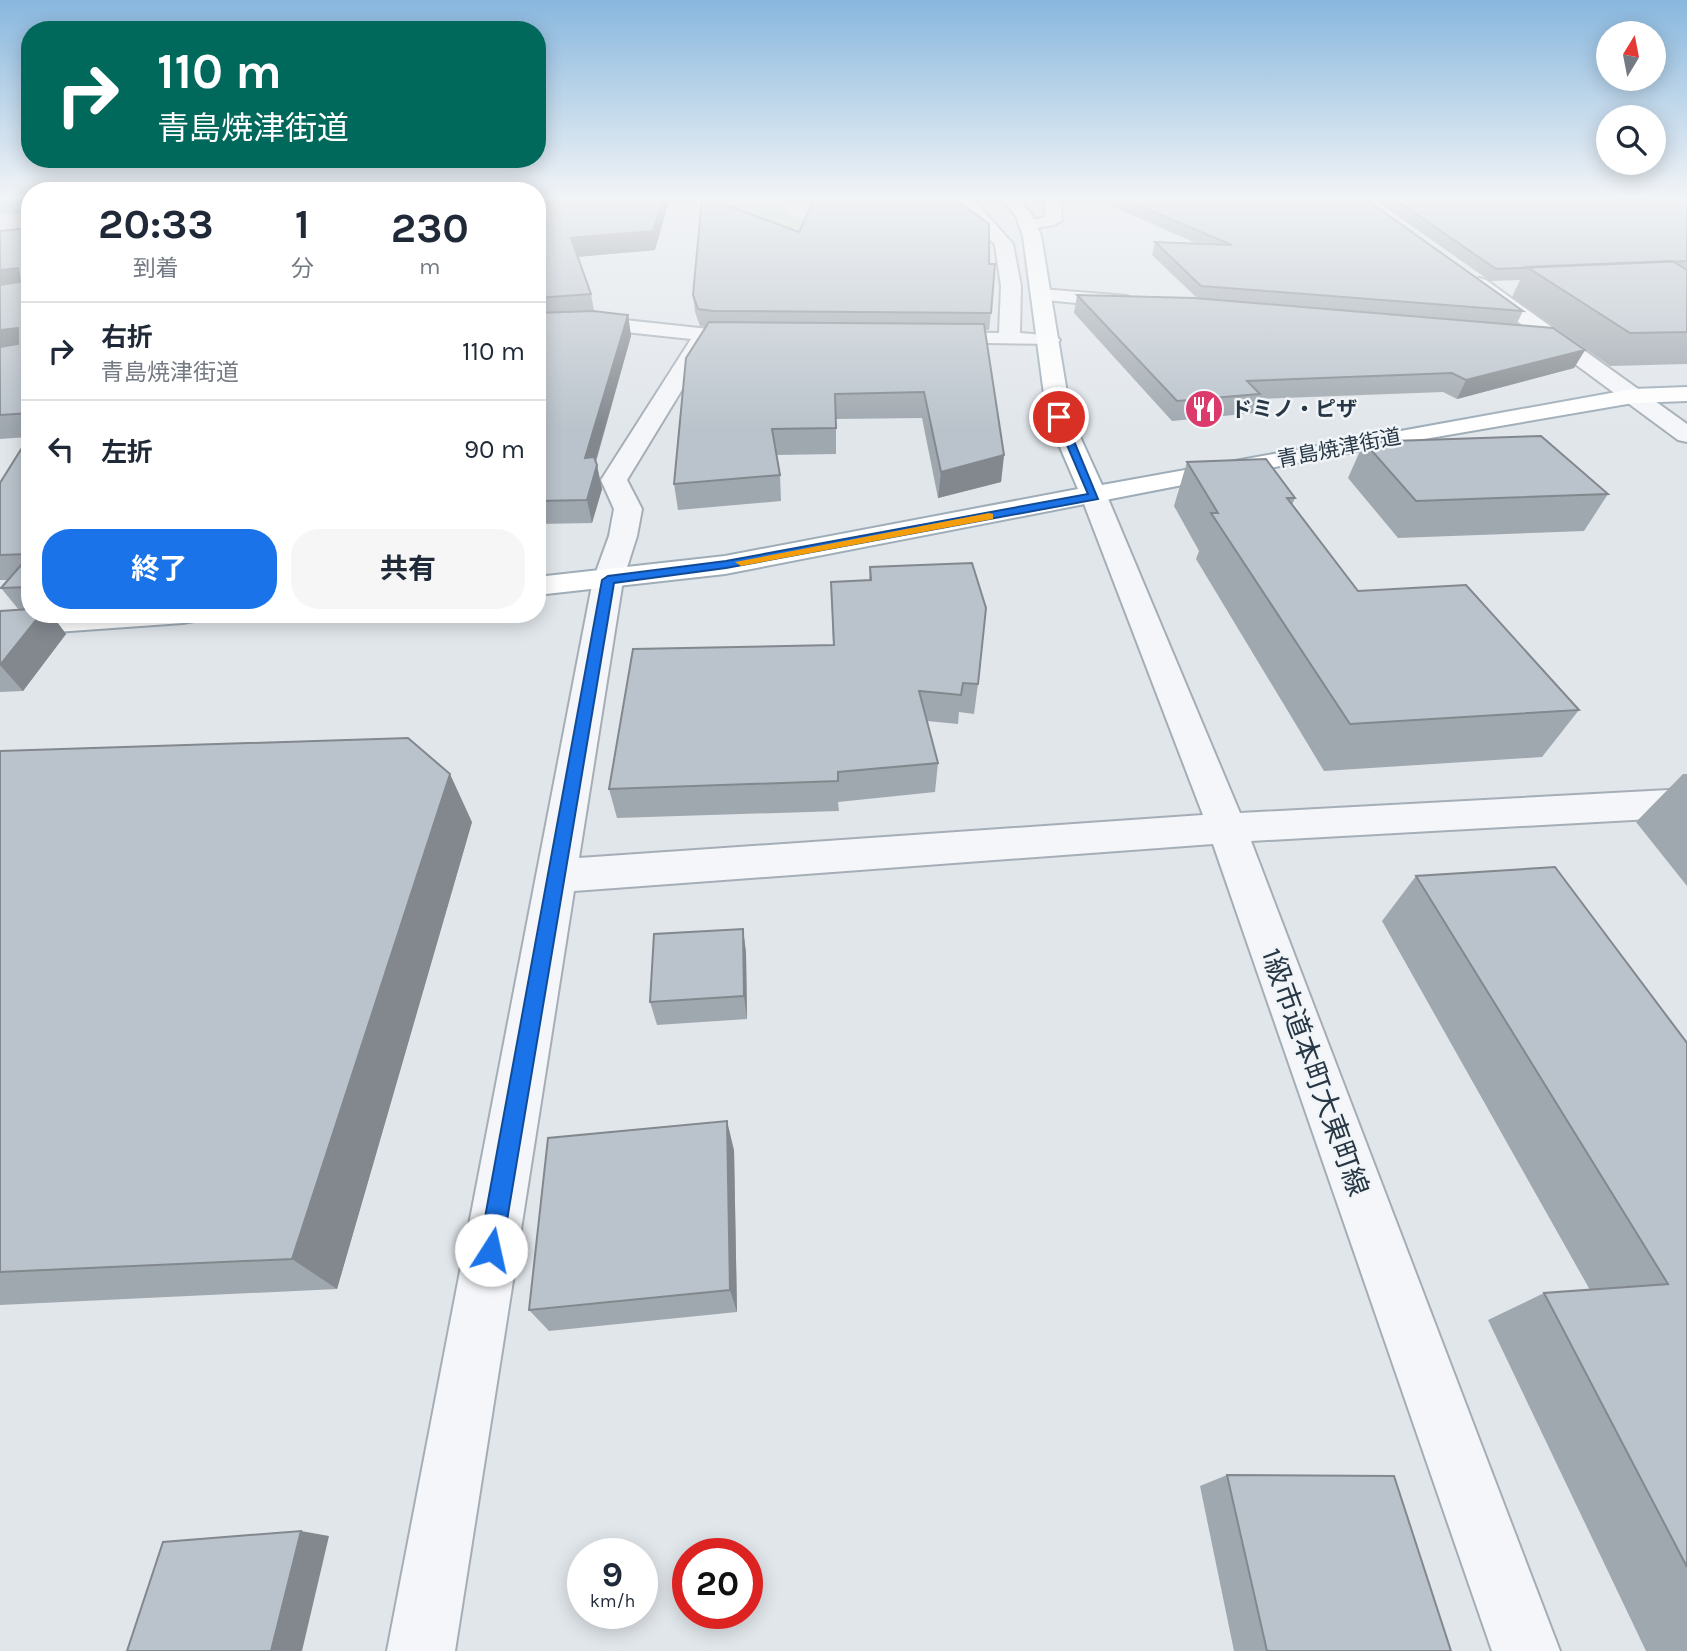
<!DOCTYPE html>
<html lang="ja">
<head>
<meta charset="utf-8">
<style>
  :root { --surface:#fff; --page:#f6f6f7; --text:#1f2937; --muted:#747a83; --line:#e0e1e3; --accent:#1a73e8 }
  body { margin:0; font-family:Karla,"Noto Sans JP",sans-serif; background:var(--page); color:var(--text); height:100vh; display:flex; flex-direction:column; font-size:26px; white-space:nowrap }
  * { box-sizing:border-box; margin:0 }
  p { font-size:23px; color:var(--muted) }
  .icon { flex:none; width:38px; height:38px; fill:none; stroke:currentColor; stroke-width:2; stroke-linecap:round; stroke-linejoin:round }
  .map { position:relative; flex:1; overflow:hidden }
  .details { position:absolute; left:21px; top:182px; width:525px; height:441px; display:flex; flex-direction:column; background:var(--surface); border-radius:28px; box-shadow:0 4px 18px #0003 }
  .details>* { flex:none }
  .banner { position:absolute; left:21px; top:21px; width:525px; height:147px; border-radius:28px; box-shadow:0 4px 18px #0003; background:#00695c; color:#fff; overflow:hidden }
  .needle { width:46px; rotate:10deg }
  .fabs { position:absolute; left:1596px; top:21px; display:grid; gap:14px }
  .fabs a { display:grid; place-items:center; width:70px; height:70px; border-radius:50%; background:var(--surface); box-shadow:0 4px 18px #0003; font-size:35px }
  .speed { position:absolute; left:567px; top:1538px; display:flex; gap:14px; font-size:35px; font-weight:700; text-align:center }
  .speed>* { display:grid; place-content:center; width:91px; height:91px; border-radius:50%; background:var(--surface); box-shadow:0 4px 18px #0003; line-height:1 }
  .speed small { font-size:18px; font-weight:400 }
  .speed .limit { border:10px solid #d22; background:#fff; color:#111 }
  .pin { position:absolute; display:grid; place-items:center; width:60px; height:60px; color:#fff; margin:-30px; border:4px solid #fff; border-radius:50%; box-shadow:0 2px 7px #0007 }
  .me { position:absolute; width:77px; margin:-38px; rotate:10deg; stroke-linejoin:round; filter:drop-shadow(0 0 5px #0008) }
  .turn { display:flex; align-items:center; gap:24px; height:147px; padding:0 21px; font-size:32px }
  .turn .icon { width:91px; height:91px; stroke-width:2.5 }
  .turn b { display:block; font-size:49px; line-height:60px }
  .eta { display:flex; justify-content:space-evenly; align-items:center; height:119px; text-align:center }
  .eta b { font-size:42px; font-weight:700; line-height:49px }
  .action { display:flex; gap:14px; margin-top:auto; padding:14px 21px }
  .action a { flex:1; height:80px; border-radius:28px; background:var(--accent); color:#fff; font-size:28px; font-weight:700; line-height:80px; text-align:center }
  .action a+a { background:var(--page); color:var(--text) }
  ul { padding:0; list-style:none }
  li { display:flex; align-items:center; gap:21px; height:98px; padding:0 21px; border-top:2px solid var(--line) }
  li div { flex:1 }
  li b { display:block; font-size:26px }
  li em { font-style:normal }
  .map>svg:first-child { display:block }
  .green { fill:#cad6c1 }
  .water { fill:#98bbce }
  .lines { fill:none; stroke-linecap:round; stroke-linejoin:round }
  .minor-casing { stroke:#a5aeb6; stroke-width:4 }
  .major-casing { stroke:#9fadb8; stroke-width:4 }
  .minor { fill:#f4f6f9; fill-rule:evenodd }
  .major { fill:#fff; fill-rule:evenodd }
  .wall { fill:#a0a8af }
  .shaded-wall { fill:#82888e }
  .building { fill:#bac3cb; stroke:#82888e; stroke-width:2 }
  .route { fill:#1a73e8; stroke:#114b97; stroke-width:2 }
  .slow { fill:#f59e0b }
  .labels { text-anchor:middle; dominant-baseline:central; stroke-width:5; stroke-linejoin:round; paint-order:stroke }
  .far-poi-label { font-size:21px; font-weight:bold; fill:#273745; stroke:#f1f5f8; text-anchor:start }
  .far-street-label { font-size:21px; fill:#273745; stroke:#f1f5f8 }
  .near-street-label { font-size:28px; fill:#273745; stroke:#f1f5f8 }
</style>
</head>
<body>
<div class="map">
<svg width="1687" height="1651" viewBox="0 0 1687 1651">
  <rect width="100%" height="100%" fill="#e1e6eb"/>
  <!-- green -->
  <path class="green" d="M763 198H831L790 206 788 213 858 239 739 237 730 204Z"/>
  <!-- water -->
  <path class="water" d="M0 198H30V215L0 214Z"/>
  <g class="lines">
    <defs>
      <path id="minor" d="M955 198H972L1013 244 1021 286 1020 333 1056 336 1060 340 1056 344 927 342 924 338 927 334 934 332 999 333 1001 286 995 245Z
        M1044 198H1060L1062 220 1054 225 1023 230 1021 226 1023 222 1045 217Z
        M1479 278 1486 280 1687 424V442L1678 440 1472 288 1470 284Z
        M1042 289 1127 296 1137 302 1127 308 1035 299 1032 295Z
        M597 317 727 331 737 337 727 343 711 342 627 480 642 509 637 536 623 580 579 858 1203 815 1081 496 1085 490H1103L1107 496 1240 813 1687 789V817L1251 841 1560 1651H1492L1213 844 574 891 455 1651H387L593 580 609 536 614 509 601 480 691 339 597 329 537 331V319Z"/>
      <path id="major" d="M1002 198H1019L1032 215 1041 236 1071 417 1102 485 1633 389 1687 387V401L1633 403 1378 447 725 574 537 595V577L725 556 1078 489 1047 417 1023 236 1016 216Z
        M33 614H198L194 621 183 623 0 636V616Z"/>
    </defs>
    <!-- minor casing -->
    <use href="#minor" class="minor-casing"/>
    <!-- major casing -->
    <use href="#major" class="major-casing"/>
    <!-- minor -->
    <use href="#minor" class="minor"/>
    <!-- major -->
    <use href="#major" class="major"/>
  </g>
  <!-- wall -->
  <path class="wall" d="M537 198 655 250 578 257 591 294 594 311 628 315 631 336 596 462 602 489 592 523 537 524Z
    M1093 198H1364L1523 311 1516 325 1585 350 1574 368 1457 399 1443 392 1259 399 1254 413 1172 421 1074 313 1077 295 1198 299 1152 255 1155 242 1198 244Z
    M1372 198H1687V364L1610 366 1512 297 1520 280 1490 281Z
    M30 228V614H51L66 634 23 691 0 692V611L19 610 1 588 8 580H0V483L28 437 0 439V231Z
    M799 232 989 264 991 313 989 330H985L1004 455 1001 482 938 498 922 418 836 419V454L776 455 780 475 781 501 678 510 674 484 706 327 700 326 695 312 693 295Z
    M1364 442 1608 494 1584 531 1398 538 1348 478Z
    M1187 462 1295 498 1292 505 1358 591 1579 710 1542 757 1324 771 1196 559 1199 551 1174 506Z
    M870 567 978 684 974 714 959 712 958 724 927 721 938 763 935 792 838 802 839 811 617 818 609 789 833 645 831 582 869 580Z
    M0 751 472 822 337 1289 0 1305Z
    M1683 774H1687V886L1636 822Z
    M1416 876 1687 1043V1651H1646L1488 1320 1544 1293 1590 1290 1382 921Z
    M743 929 746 953 747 1019 657 1025 650 1002Z
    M734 1150 737 1312 549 1331 529 1310Z
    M1227 1475 1451 1651H1234L1200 1486Z"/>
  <!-- shaded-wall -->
  <path class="shaded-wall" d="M537 198H591L537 211Z
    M663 198H670L655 250 575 257 571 238Z
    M18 268 30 287 0 291V270Z
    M628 315 631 336 590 481 585 458Z
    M18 328 30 346 0 353V330Z
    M1585 350 1574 368 1457 399 1466 380Z
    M1004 455 1001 482 938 498 941 472Z
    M597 465 602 489 592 523 587 500Z
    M41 614H51L66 634 23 691 0 665Z
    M450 774 472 822 337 1289 292 1259Z
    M743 929 746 953 747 1019 744 996Z
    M727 1121 734 1150 737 1312 730 1290Z
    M301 1531 329 1536 302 1651H271Z"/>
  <!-- building -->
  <path class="building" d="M574 198H663L653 231 571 238 591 294 537 298V207Z
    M702 198H707L799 232 815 198H954L989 224V264H995L991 313 714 311 698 309 693 295Z
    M1121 198H1364L1523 311 1201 286 1155 242 1232 245Z
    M1393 198H1687V261L1496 269Z
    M30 228V413L0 415V347L18 344V328L0 330V285L20 282 18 268 0 270V231Z
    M1672 261 1687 270V332L1630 333 1527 267Z
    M1077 295 1194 298 1553 328 1585 350 1466 380 1452 373 1247 381 1260 394 1177 401Z
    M593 311 628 315 585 458 594 457 597 465 587 500 537 501V313Z
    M709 322 984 324 1004 455 941 472 924 392 835 394 836 428 772 429 780 475 674 484 686 358Z
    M30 435V554L0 555V483Z
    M1541 436 1608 494 1416 501 1364 442Z
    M1266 459 1295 498H1287L1358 591 1466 585 1579 710 1350 724 1211 513H1218L1187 462Z
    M30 555V587L1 588Z
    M972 563 986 608 978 684 963 683 961 695 919 691 938 763 838 772V781L609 789 633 649 834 645 831 582 871 580 870 567Z
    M30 609V614H41L0 665V611Z
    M408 738 450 774 292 1259 0 1272V751Z
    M1555 867 1687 1043V1567L1544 1293 1668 1284 1416 876Z
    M743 929 744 996 650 1002 654 934Z
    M727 1121 730 1290 529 1310 548 1138Z
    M1227 1475 1394 1476 1451 1651H1267Z
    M301 1531 271 1651H127L163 1542Z"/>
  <!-- sky -->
  <linearGradient id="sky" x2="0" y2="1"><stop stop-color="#88b7de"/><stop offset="0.46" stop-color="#f2f4f6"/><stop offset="1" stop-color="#f2f4f6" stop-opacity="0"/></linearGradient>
  <rect width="1687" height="429" fill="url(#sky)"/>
  <!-- route -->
  <path class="route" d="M1059 414 1064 417 1098 499 726 568 614 583 502 1250 498 1258 491 1261 483 1258 479 1250 602 580 608 576 726 561 1088 494 1055 417Z"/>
  <!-- slow -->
  <path class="slow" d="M989 513 993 514V519L741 566 735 562Z"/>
  <!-- icons -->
  <defs>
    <symbol id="restaurant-disc" viewBox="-11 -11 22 22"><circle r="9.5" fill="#dc3a6c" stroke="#f1f5f8"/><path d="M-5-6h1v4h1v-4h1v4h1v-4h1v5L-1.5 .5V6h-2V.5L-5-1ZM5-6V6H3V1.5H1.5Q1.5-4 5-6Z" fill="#fff"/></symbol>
  </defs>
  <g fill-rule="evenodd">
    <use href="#restaurant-disc" x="1182" y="387" width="44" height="44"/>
  </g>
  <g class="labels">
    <!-- far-poi labels -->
    <g class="far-poi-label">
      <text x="1231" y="409">ドミノ・ピザ</text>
    </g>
    <!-- far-street labels -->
    <g class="far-street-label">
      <text transform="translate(1339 448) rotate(-11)">青島焼津街道</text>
    </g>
    <!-- near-street labels -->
    <g class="near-street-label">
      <text transform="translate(1315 1072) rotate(70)">1級市道本町大東町線</text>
    </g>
  </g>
</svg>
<div class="fabs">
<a><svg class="needle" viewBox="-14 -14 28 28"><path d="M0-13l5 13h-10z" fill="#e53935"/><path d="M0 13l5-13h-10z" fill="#747a83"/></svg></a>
<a><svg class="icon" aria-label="search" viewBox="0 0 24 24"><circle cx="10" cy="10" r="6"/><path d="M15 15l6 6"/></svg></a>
</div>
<div class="speed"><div>9<small>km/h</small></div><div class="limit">20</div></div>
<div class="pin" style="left:1059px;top:417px;background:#d93025"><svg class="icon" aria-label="arrive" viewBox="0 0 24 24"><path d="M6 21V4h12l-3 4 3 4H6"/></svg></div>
<svg class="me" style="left:491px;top:1250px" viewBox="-20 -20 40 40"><circle r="19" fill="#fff"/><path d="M0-13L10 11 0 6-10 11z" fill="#1a73e8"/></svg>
<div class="banner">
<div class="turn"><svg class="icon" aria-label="right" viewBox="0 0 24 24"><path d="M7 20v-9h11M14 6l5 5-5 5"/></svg><div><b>110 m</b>青島焼津街道</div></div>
</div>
<section class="details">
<div class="eta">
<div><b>20:33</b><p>到着</p></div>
<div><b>1</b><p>分</p></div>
<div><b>230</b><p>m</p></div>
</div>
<ul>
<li><svg class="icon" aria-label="right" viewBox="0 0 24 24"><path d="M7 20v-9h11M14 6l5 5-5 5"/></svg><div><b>右折</b><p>青島焼津街道</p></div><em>110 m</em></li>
<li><svg class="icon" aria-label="left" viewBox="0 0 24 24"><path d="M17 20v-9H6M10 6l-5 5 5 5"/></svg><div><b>左折</b></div><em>90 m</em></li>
</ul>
<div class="action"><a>終了</a><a>共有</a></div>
</section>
</div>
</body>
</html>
